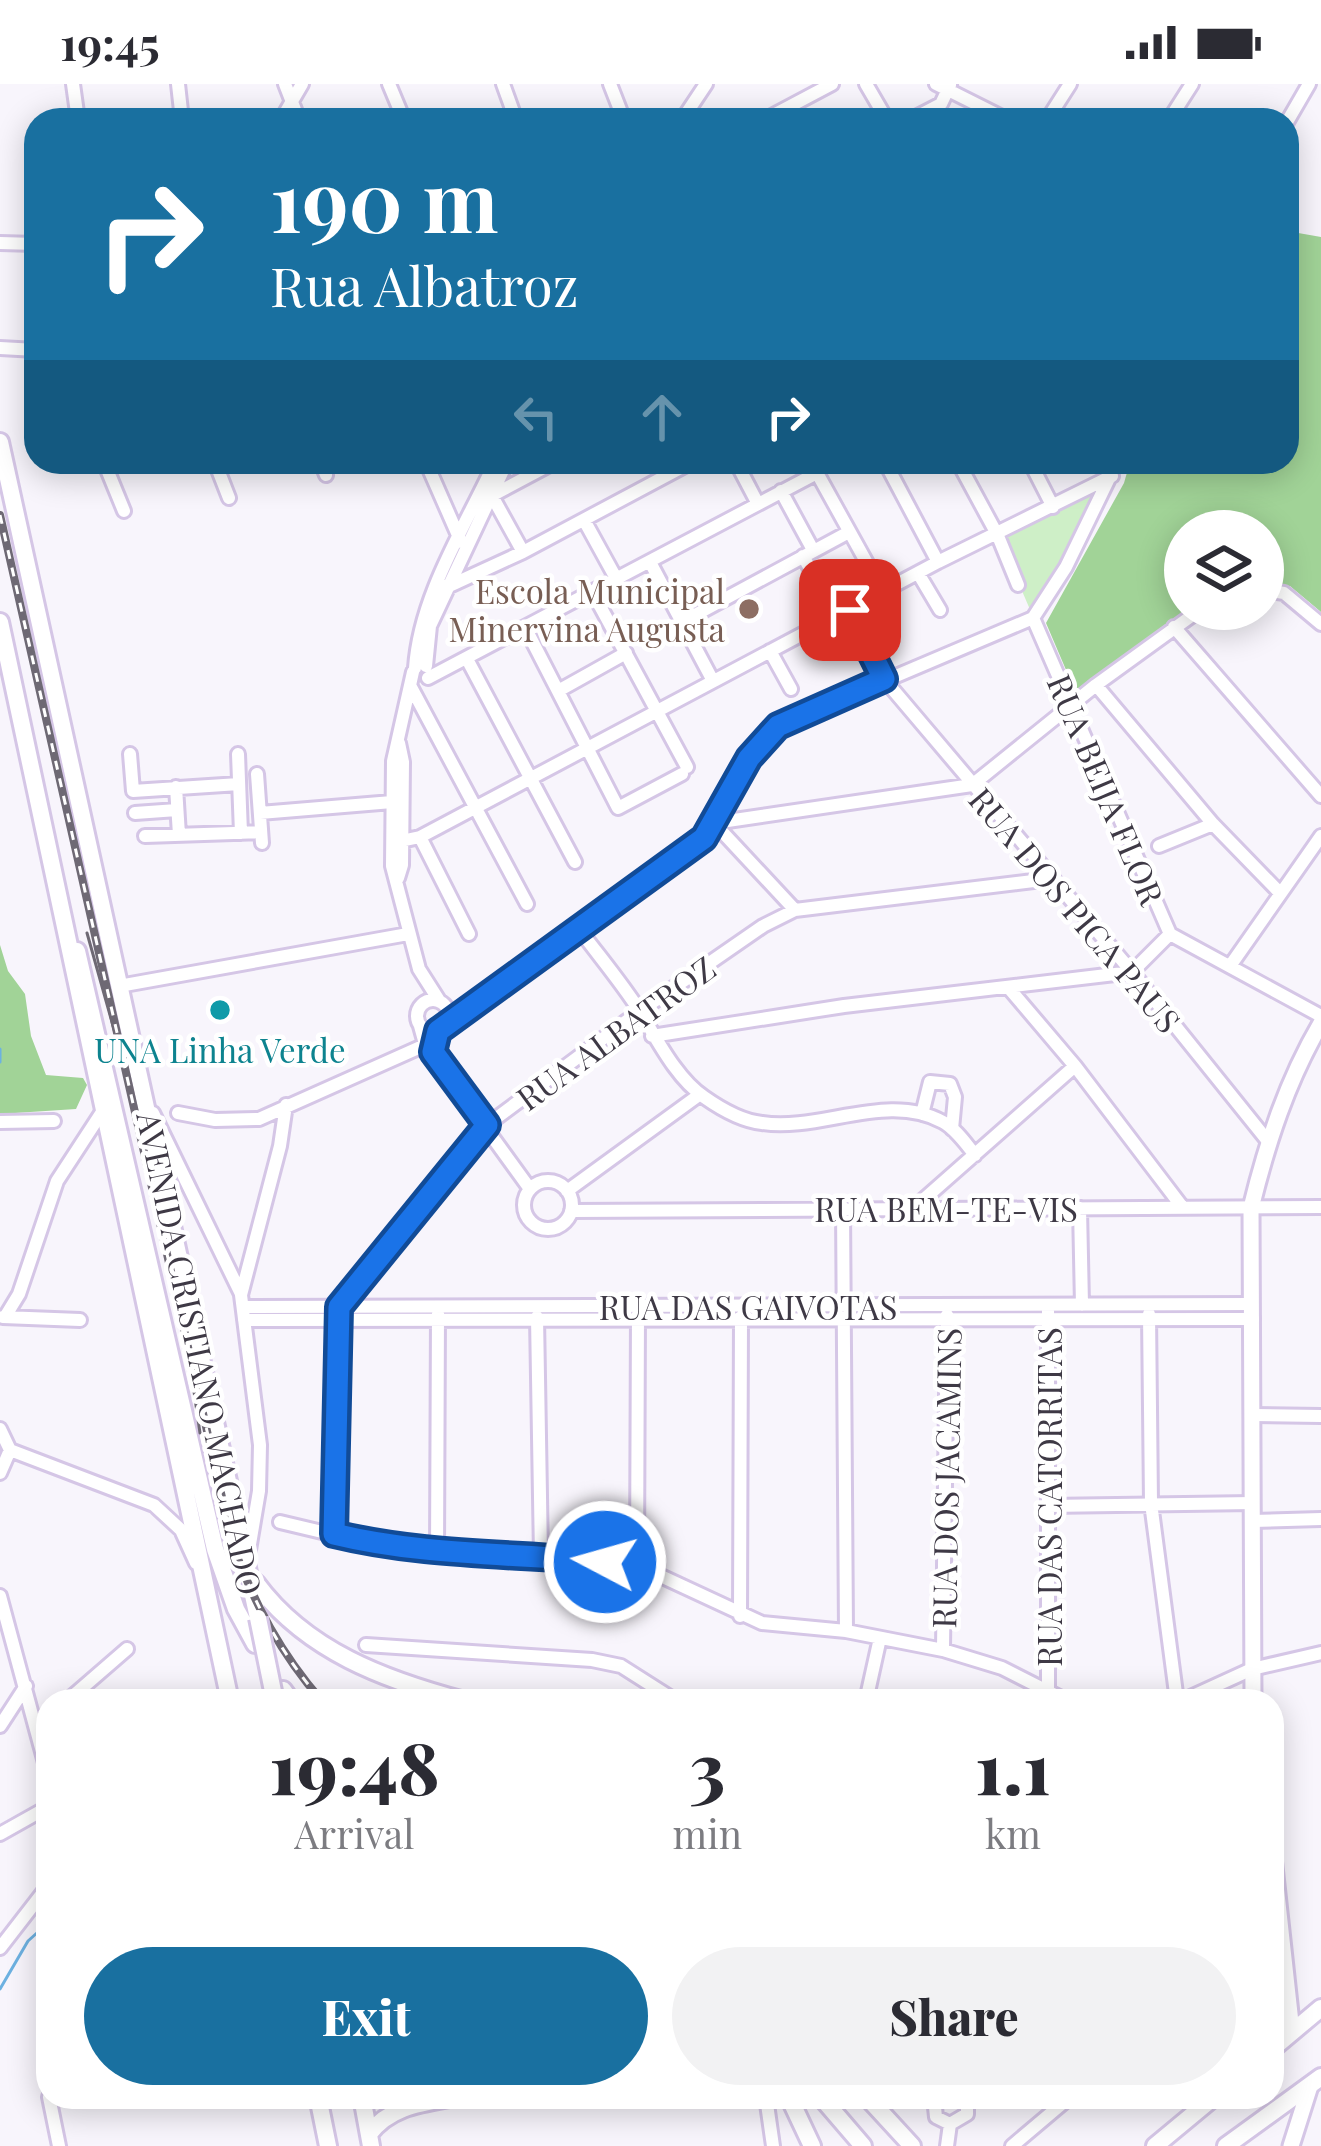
<!DOCTYPE html>
<html lang="en">
<head>
<meta charset="utf-8">
<style>
  :root { --surface:#fff; --page:#f2f2f3; --text:#2b2b33; --muted:#7c7c81; --accent:#1970a0 }
  body { margin:0; font-family:"Playfair Display",serif; background:var(--page); color:var(--text); height:100vh; display:flex; flex-direction:column; font-size:45px; white-space:nowrap }
  * { box-sizing:border-box; margin:0 }
  p { font-size:39px; color:var(--muted) }
  .icon { flex:none; width:66px; height:66px; fill:none; stroke:currentColor; stroke-width:2; stroke-linecap:round; stroke-linejoin:round }
  .map { position:relative; flex:1; overflow:hidden }
  .sheet { position:absolute; left:36px; top:1605px; width:1248px; height:420px; display:flex; flex-direction:column; background:var(--surface); border-radius:36px; box-shadow:0 6px 30px #0003 }
  .sheet>* { flex:none }
  .hud { position:absolute; left:24px; top:24px; width:1275px; height:366px; border-radius:36px; box-shadow:0 6px 30px #0003; background:#1970a0; color:#fff; overflow:hidden }
  .tools { position:absolute; left:1164px; top:426px; display:grid; gap:24px }
  .tools a { display:grid; place-items:center; width:120px; height:120px; border-radius:50%; background:var(--surface); box-shadow:0 6px 30px #0003; font-size:60px }
  .pin { position:absolute; display:grid; place-items:center; width:102px; height:102px; color:#fff; margin:-51px; border-radius:24px; box-shadow:0 6px 18px #0006 }
  .me { position:absolute; width:132px; margin:-66px; rotate:276deg; stroke-linejoin:round; filter:drop-shadow(0 0 9px #0008) }
  .turn { display:flex; align-items:center; gap:42px; height:252px; padding:0 48px; font-size:54px }
  .turn .icon { width:156px; height:156px; stroke-width:2.5 }
  .turn b { display:block; font-size:84px; line-height:102px }
  .lanes { display:flex; align-items:center; height:114px; padding:0 48px; background:#0003; justify-content:center; gap:60px; direction:ltr }
  .lanes .off { opacity:.35 }
  .eta { display:flex; justify-content:space-evenly; align-items:center; height:204px; text-align:center }
  .eta b { font-size:72px; font-weight:800; line-height:84px }
  .cta { display:flex; gap:24px; margin-top:auto; padding:24px 48px }
  .cta a { flex:1; height:138px; border-radius:72px; background:var(--accent); color:#fff; font-size:48px; font-weight:800; line-height:138px; text-align:center }
  .cta a+a { background:var(--page); color:var(--text) }
  .status { display:flex; justify-content:space-between; align-items:center; height:84px; padding:0 60px; background:var(--surface); direction:ltr }
  .status svg { height:33px; fill:currentColor }
  .map>svg:first-child { display:block }
  .green { fill:#ceefc7 }
  .forest { fill:#a1d397 }
  .lines { fill:none; stroke-linecap:round; stroke-linejoin:round }
  .stream { stroke:#6db1e1; stroke-width:3 }
  .minor-casing { stroke:#d5c6e6; stroke-width:18 }
  .major-casing { stroke:#d5c6e6; stroke-width:21 }
  .highway-casing { stroke:#d5c6e6; stroke-width:22 }
  .minor { stroke:#fff; stroke-width:12 }
  .major { stroke:#fff; stroke-width:15 }
  .highway { stroke:#fff; stroke-width:16 }
  .tram { stroke:#6e6974; stroke-width:3 }
  .rail-casing { stroke:#6e6974; stroke-width:8 }
  .rail { stroke:#fff; stroke-width:3; stroke-dasharray:9; stroke-linecap:butt }
  .highway-bridge-casing { stroke:#d5c6e6; stroke-width:22; stroke-linecap:butt }
  .highway-bridge { stroke:#fff; stroke-width:16 }
  .route-casing { stroke:#114b97; stroke-width:30 }
  .route { stroke:#1a73e8; stroke-width:21 }
  .education-dot { fill:#8d6e63; stroke:#fff; stroke-width:4.5 }
  .culture-dot { fill:#0f9aa8; stroke:#fff; stroke-width:4.5 }
  .labels { text-anchor:middle; dominant-baseline:central; stroke-width:9; stroke-linejoin:round; paint-order:stroke }
  .education-label { font-size:33px; fill:#785e54; stroke:#fff; text-anchor:end }
  .street-label { font-size:33px; fill:#3e3945; stroke:#fff }
  .culture-label { font-size:33px; fill:#0d838f; stroke:#fff }
</style>
</head>
<body>
<div class="status"><b>19:45</b><svg viewBox="0 0 49 12"><path d="M0 12V9h3v3zM5 12V6h3v6zM10 12V3h3v9zM15 12V0h3v12zM26 1h20v11H26zM47 4h2v5h-2z"/></svg></div>
<div class="map">
<svg width="1321" height="2062" viewBox="0 0 1321 2062">
  <rect width="100%" height="100%" fill="#f8f5fc"/>
  <!-- green -->
  <path class="green" d="M1103 400 1063 481 1032 530 998 452Z"/>
  <!-- forest -->
  <path class="forest" d="M1287 147 1321 153V528L1290 502 1263 500V447H1185V525H1189L1075 607 1046 539 1124 399 1130 378H1287Z
    M0 861 8 887 25 910 31 952 46 991 83 994 87 1001 76 1025 0 1030Z"/>
  <g class="lines">
    <!-- stream -->
    <path class="stream" d="M0 965V978
      M0 1905 28 1857 48 1839"/>
    <defs>
      <path id="minor" d="M73 0 78 36
        M178 0 182 36
        M285 0 299 36
        M389 0 404 36
        M503 0 516 36
        M610 0 624 36
        M866 0 887 36
        M936 0 1008 36
        M281 36 302 0
        M682 36 706 0
        M764 36 832 0
        M910 36 941 20 950 1
        M1047 36 1070 0
        M1169 36 1192 0
        M1287 38 1309 0
        M0 159 36 160
        M0 264 36 266
        M104 378 124 427
        M215 378 229 414
        M321 378 326 391
        M426 378 461 458
        M736 378 758 420
        M811 378 883 508
        M885 378 938 478
        M958 378 998 452 1018 501
        M1030 378 1053 423
        M781 407 813 466
        M493 411 555 378
        M492 412 523 468
        M584 436 617 496
        M803 472 837 533
        M650 478 713 597
        M918 489 940 526
        M438 499 447 503 523 468 692 378
        M1263 506 1284 509 1321 540
        M593 509 687 683
        M850 526 884 595 1132 888 1267 1056
        M1033 534 1170 850 1321 932
        M682 538 849 448
        M1174 543 1321 712
        M526 545 618 724 682 690
        M770 567 791 605
        M467 575 575 778
        M426 582 430 542 507 378
        M415 584C420 511 465 443 495 378
        M413 588 393 677 392 782 419 885 440 918
        M428 594 817 389
        M1096 601 1213 740 1280 809
        M411 603 527 820
        M558 607 626 569
        M130 670 133 707 239 700
        M238 670 241 749
        M257 690 262 759
        M176 703 179 751
        M135 729 177 726
        M260 729 392 718
        M714 739 972 701 1096 601 1201 525
        M714 739 795 826
        M145 752 261 748
        M420 753 469 850
        M401 757 420 753 938 478 1112 392 1105 378
        M1159 762 1213 740
        M398 794 402 781 403 678 399 659
        M579 845C599 872 621 898 639 926 657 955 676 994 704 1013 721 1025 742 1037 762 1039 820 1048 888 1007 943 1038 956 1045 966 1060 975 1071
        M1230 882 1321 752
        M119 902 408 850
        M1008 903 1075 982 1183 1124
        M417 932a16 16 0 1 1 32 0a16 16 0 1 1-32 0Z
        M420 942 425 960 530 1105
        M446 942 704 754 749 674 778 642 1033 534 1066 483 1117 378
        M652 952 844 922 1132 888 1170 850
        M153 1029 241 1210
        M178 1029 215 1036 259 1035 434 957
        M922 1030 930 998 950 1000 955 1013 952 1045
        M0 1038 54 1037
        M524 1121a24 24 0 1 1 48 0a24 24 0 1 1-48 0Z
        M567 1107 699 1011
        M915 1123 1075 982
        M843 1124 846 1547
        M1080 1124 1082 1221
        M571 1127 1321 1123
        M243 1223 1252 1220
        M1048 1227V1604
        M1149 1230 1151 1419 1177 1617
        M3 1233 80 1236
        M5 1233 19 1210 57 1097 102 1028
        M537 1233 541 1472
        M244 1236 1253 1235
        M1253 1331 1321 1332
        M0 1345 10 1366
        M10 1366 154 1421 181 1446 196 1479
        M0 1389 10 1366
        M1048 1422 1253 1419
        M1252 1437 1321 1435
        M280 1438 385 1463 637 1481 762 1539 846 1547 943 1566 1002 1584 1067 1617
        M334 1450 339 1223 487 1041 640 927 763 842 795 826 1050 795
        M437 1469 438 1230
        M248 1472 259 1407 260 1361 241 1211 280 1062 286 1021
        M637 1481 638 1230
        M0 1512 48 1690
        M740 1532 741 1233
        M366 1561 592 1576 621 1582 676 1617
        M943 1566 947 1231
        M67 1617 127 1565
        M866 1617 880 1554
        M1182 1617 1252 1585 1321 1569
        M0 1642 26 1602
        M0 1750 48 1723
        M0 1864 48 1802
        M49 2013 59 2062
        M766 2013 773 2062
        M934 2013 936 2033 950 2040 967 2030V2013
        M947 2062 950 2040
        M1012 2062 1070 2013"/>
      <path id="major" d="M1253 1617 1251 1124C1267 1059 1287 997 1321 939
        M1272 1764 1292 1948
        M1291 2062 1310 2002"/>
      <path id="highway" d="M0 358 258 1534
        M0 538 230 1617
        M77 867 215 1465 236 1525 255 1560
        M256 1499C306 1567 385 1596 464 1617
        M283 1606 291 1617
        M1272 1965 1321 1924
        M318 2013 328 2062
        M362 2013 371 2062
        M789 2013 812 2062
        M821 2013 863 2062
        M867 2013 912 2062
        M369 2050C390 2022 422 2019 455 2013
        M1155 2062 1214 2013
        M1226 2062 1321 1993"/>
    </defs>
    <!-- minor casing -->
    <use href="#minor" class="minor-casing"/>
    <!-- major casing -->
    <use href="#major" class="major-casing"/>
    <!-- highway casing -->
    <use href="#highway" class="highway-casing"/>
    <!-- minor -->
    <use href="#minor" class="minor"/>
    <!-- major -->
    <use href="#major" class="major"/>
    <!-- highway -->
    <use href="#highway" class="highway"/>
    <!-- tram -->
    <path class="tram" d="M87 849 124 981
      M187 1259 200 1349"/>
    <defs>
      <path id="rail" d="M0 431 233 1462C255 1521 281 1570 322 1617"/>
    </defs>
    <!-- rail casing -->
    <use href="#rail" class="rail-casing"/>
    <!-- rail -->
    <use href="#rail" class="rail"/>
    <defs>
      <path id="highway-bridge" d="M258 1534 275 1617"/>
    </defs>
    <!-- highway-bridge casing -->
    <use href="#highway-bridge" class="highway-bridge-casing"/>
    <!-- highway-bridge -->
    <use href="#highway-bridge" class="highway-bridge"/>
  </g>
  <g class="lines">
    <defs>
      <path id="route" d="M605 1478C514 1469 424 1472 334 1450L339 1223 487 1041 433 968 438 947 704 754 749 674 778 642 884 595 850 526"/>
    </defs>
    <!-- route casing -->
    <use href="#route" class="route-casing"/>
    <!-- route -->
    <use href="#route" class="route"/>
  </g>
  <!-- markers -->
  <circle class="education-dot" cx="749" cy="525" r="12"/>
  <circle class="culture-dot" cx="220" cy="926" r="12"/>
  <g class="labels">
    <!-- education labels -->
    <g class="education-label">
      <text x="725" y="506">Escola Municipal<tspan x="725" dy="38">Minervina Augusta</tspan></text>
    </g>
    <!-- street labels -->
    <g class="street-label">
      <text transform="translate(1107 705) rotate(67)">RUA BEIJA FLOR</text>
      <text transform="translate(1076 825) rotate(50)">RUA DOS PICA PAUS</text>
      <text transform="translate(615 948) rotate(-36)">RUA ALBATROZ</text>
      <text x="946" y="1124">RUA BEM-TE-VIS</text>
      <text x="748" y="1222">RUA DAS GAIVOTAS</text>
      <text transform="translate(201 1269) rotate(78)">AVENIDA CRISTIANO MACHADO</text>
      <text transform="translate(945 1394) rotate(-89)">RUA DOS JACAMINS</text>
      <text transform="translate(1048 1413) rotate(-90)">RUA DAS CATORRITAS</text>
    </g>
    <!-- culture labels -->
    <g class="culture-label">
      <text x="220" y="965">UNA Linha Verde</text>
    </g>
  </g>
</svg>
<div class="tools">
<a><svg class="icon" aria-label="layers" viewBox="0 0 24 24"><path d="M12 4l9 5-9 5-9-5zM3 14l9 5 9-5"/></svg></a>
</div>
<div class="pin" style="left:850px;top:526px;background:#d93025"><svg class="icon" aria-label="arrive" viewBox="0 0 24 24"><path d="M6 21V4h12l-3 4 3 4H6"/></svg></div>
<svg class="me" style="left:605px;top:1478px" viewBox="-20 -20 40 40"><circle r="17" fill="#1a73e8" stroke="#fff" stroke-width="3"/><path d="M0-11L8 9 0 5-8 9z" fill="#fff"/></svg>
<div class="hud">
<div class="turn"><svg class="icon" aria-label="right" viewBox="0 0 24 24"><path d="M7 20v-9h11M14 6l5 5-5 5"/></svg><div><b>190 m</b>Rua Albatroz</div></div>
<div class="lanes"><svg class="icon off" aria-label="left" viewBox="0 0 24 24"><path d="M17 20v-9H6M10 6l-5 5 5 5"/></svg><svg class="icon off" aria-label="ahead" viewBox="0 0 24 24"><path d="M12 20V5M6 11l6-6 6 6"/></svg><svg class="icon" aria-label="right" viewBox="0 0 24 24"><path d="M7 20v-9h11M14 6l5 5-5 5"/></svg></div>
</div>
<section class="sheet">
<div class="eta">
<div><b>19:48</b><p>Arrival</p></div>
<div><b>3</b><p>min</p></div>
<div><b>1.1</b><p>km</p></div>
</div>
<div class="cta"><a>Exit</a><a>Share</a></div>
</section>
</div>
</body>
</html>
